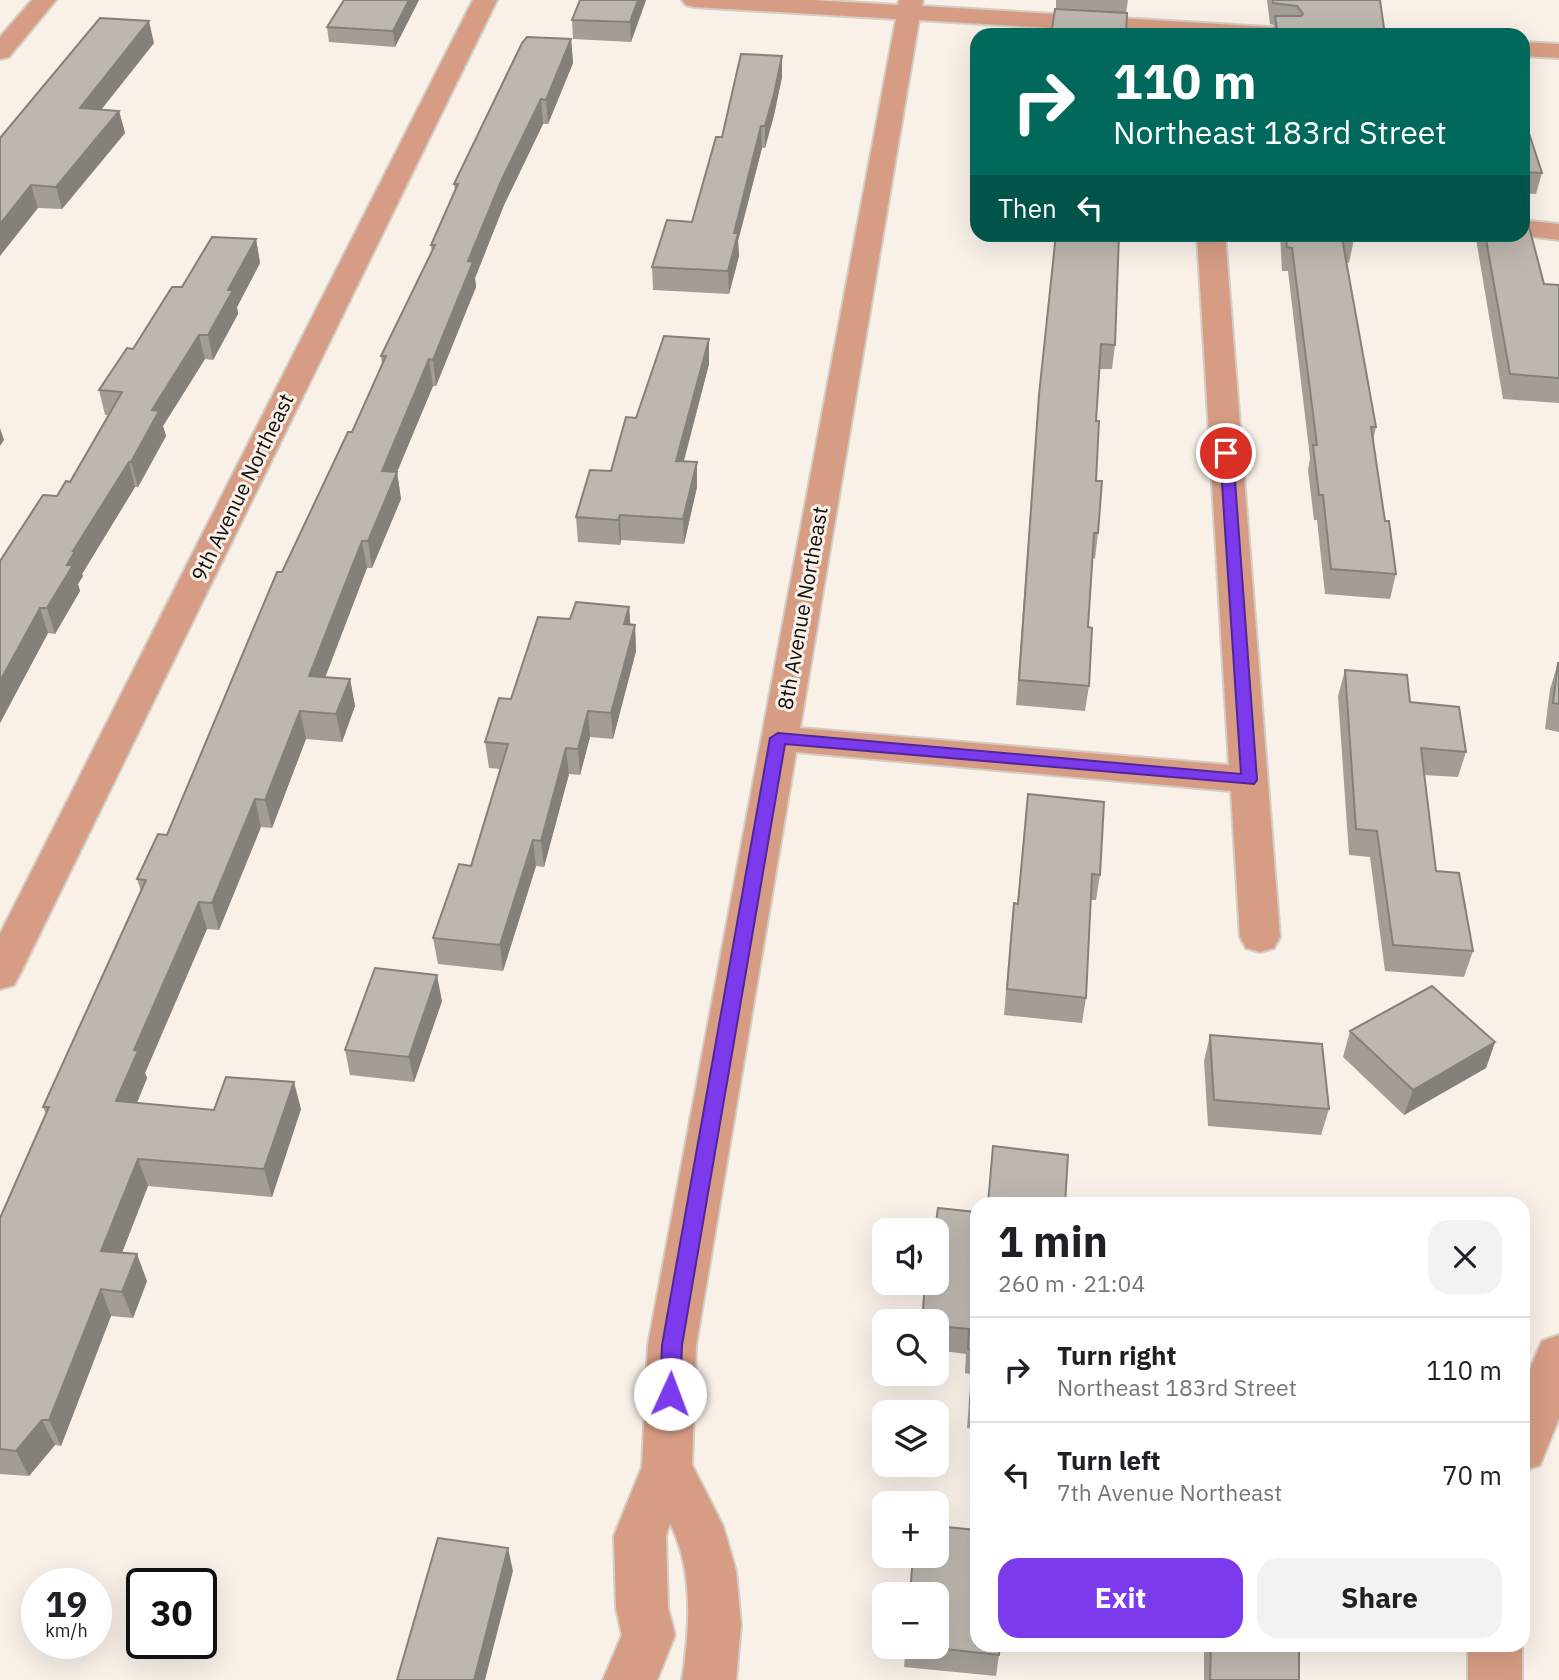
<!DOCTYPE html>
<html lang="en">
<head>
<meta charset="utf-8">
<style>
  :root { --surface:#fff; --page:#f2f2f2; --text:#202124; --muted:#757577; --line:#e0e0e0; --accent:#7c3aed }
  body { margin:0; font-family:"IBM Plex Sans",sans-serif; background:var(--page); color:var(--text); height:100vh; display:flex; flex-direction:column; font-size:26px; white-space:nowrap }
  * { box-sizing:border-box; margin:0 }
  p { font-size:23px; color:var(--muted) }
  .icon { flex:none; width:38px; height:38px; fill:none; stroke:currentColor; stroke-width:2; stroke-linecap:round; stroke-linejoin:round }
  .map { position:relative; flex:1; overflow:hidden }
  .drawer { position:absolute; left:970px; top:1197px; width:560px; height:455px; display:flex; flex-direction:column; background:var(--surface); border-radius:21px; box-shadow:0 7px 28px #0002 }
  .drawer>* { flex:none }
  .banner { position:absolute; left:970px; top:28px; width:560px; height:214px; border-radius:21px; box-shadow:0 7px 28px #0002; background:#00695c; color:#fff; overflow:hidden }
  .controls { position:absolute; left:872px; top:1218px; display:grid; gap:14px }
  .controls a { display:grid; place-items:center; width:77px; height:77px; border-radius:14px; background:var(--surface); box-shadow:0 7px 28px #0002; font-size:35px }
  .speed { position:absolute; left:21px; top:1568px; display:flex; gap:14px; font-size:35px; font-weight:700; text-align:center }
  .speed>* { display:grid; place-content:center; width:91px; height:91px; border-radius:50%; background:var(--surface); box-shadow:0 7px 28px #0002; line-height:1 }
  .speed small { font-size:18px; font-weight:400 }
  .speed .limit { border:4px solid #111; border-radius:10px; background:#fff; color:#111 }
  .pin { position:absolute; display:grid; place-items:center; width:60px; height:60px; color:#fff; margin:-30px; border:4px solid #fff; border-radius:50%; box-shadow:0 2px 7px #0007 }
  .me { position:absolute; width:77px; margin:-38px; rotate:2deg; stroke-linejoin:round; filter:drop-shadow(0 0 5px #0008) }
  .turn { display:flex; align-items:center; gap:24px; height:147px; padding:0 28px; font-size:32px }
  .turn .icon { width:91px; height:91px; stroke-width:2.5 }
  .turn b { display:block; font-size:49px; line-height:60px }
  .then { display:flex; align-items:center; height:66px; padding:0 28px; background:#0003; gap:14px; font-size:26px }
  .round { display:grid; place-items:center; flex:none; width:74px; height:74px; border-radius:21px; background:var(--page) }
  .head { display:flex; align-items:center; justify-content:space-between; height:119px; padding:0 28px }
  h1 { font-size:42px; font-weight:700; line-height:52px }
  .primary-button { display:flex; gap:14px; margin-top:auto; padding:14px 28px }
  .primary-button a { flex:1; height:80px; border-radius:21px; background:var(--accent); color:#fff; font-size:28px; font-weight:700; line-height:80px; text-align:center }
  .primary-button a+a { background:var(--page); color:var(--text) }
  ul { padding:0; list-style:none }
  li { display:flex; align-items:center; gap:21px; height:105px; padding:0 28px; border-top:2px solid var(--line) }
  li div { flex:1 }
  li b { display:block; font-size:26px }
  li em { font-style:normal }
  .map>svg:first-child { display:block }
  .lines { fill:none; stroke-linecap:round; stroke-linejoin:round }
  .minor-casing { stroke:#d4cdc4; stroke-width:4 }
  .minor { fill:#d79d84; fill-rule:evenodd }
  .wall { fill:#a39d96 }
  .shaded-wall { fill:#85807a }
  .building { fill:#beb7af; stroke:#85807a; stroke-width:2 }
  .route { fill:#7c3aed; stroke:#51269a; stroke-width:2 }
  .labels { text-anchor:middle; dominant-baseline:central; stroke-width:6; stroke-linejoin:round; paint-order:stroke }
  .street-label { font-size:21px; fill:#0f0d0a; stroke:#f9f1e8 }
</style>
</head>
<body>
<div class="map">
<svg width="1559" height="1680" viewBox="0 0 1559 1680">
  <rect width="100%" height="100%" fill="#f9f1e8"/>
  <g class="lines">
    <defs>
      <path id="minor" d="M32 0H56L9 57 0 59V37Z
        M473 0H497L20 974 14 985 0 989V934Z
        M682 0H812L898 5 899 0H923L922 6 1285 28 1293 30 1297 35H1165L919 20 800 728 1229 765 1197 234H1225L1280 937 1274 948 1260 952 1246 948 1240 937 1231 791 796 752 696 1345 692 1465 723 1526 736 1571 741 1625 736 1680H682C690 1629 694 1571 670 1523L666 1536 668 1608 675 1635 657 1680H603L622 1635 616 1608 614 1536 642 1467 648 1345 896 19 694 7 686 5Z
        M1522 42 1559 44V58L1522 56Z
        M1531 221 1559 224V240L1521 235 1522 223Z
        M1559 1335V1418L1540 1465 1522 1471V1387L1542 1341Z
        M1468 1645H1522V1680H1468Z"/>
    </defs>
    <!-- minor casing -->
    <use href="#minor" class="minor-casing"/>
    <!-- minor -->
    <use href="#minor" class="minor"/>
  </g>
  <!-- wall -->
  <path class="wall" d="M344 0H419L395 47 329 42 327 27Z
    M580 0H646L631 42 573 39 572 20Z
    M1056 0H1128L1126 13 1056 9Z
    M1267 0H1380L1385 35H1272L1274 25 1270 24Z
    M571 39 573 63 548 124H543L504 205 475 278 476 287 436 386H433L397 472 401 499 372 568H367L325 677 350 679 355 706 342 742 306 739 272 828 261 827 219 930 207 929 145 1073 147 1078 137 1103 214 1110 301 1109 272 1197 148 1186 122 1253 147 1281 133 1318 111 1316 61 1446 55 1445 29 1476 0 1474V1218L46 1114 43 1107 141 891 137 879 167 835 282 572 352 432 382 364 381 356 432 252 431 245 455 191 454 184Z
    M154 43 101 110 119 111 125 133 62 209 38 208 0 138Z
    M782 56V77L774 115 765 148H762L738 241 739 256 729 294 653 290 652 267 692 222 722 137Z
    M1522 112 1542 173 1536 194 1522 193Z
    M1056 234 1115 345 1112 369H1100L1096 421V481L1098 533 1095 559 1093 558 1088 627 1089 686 1085 711 1016 705 1037 420Z
    M1280 234H1353L1354 239 1349 263 1346 262 1376 427 1373 441 1385 521 1396 574 1390 599 1325 594 1317 520H1314L1308 470 1310 458 1288 271H1282Z
    M1458 234H1522L1544 284 1559 285V403L1503 399 1476 239 1459 238Z
    M256 239 260 263 237 307 238 314 213 360 205 359 163 426 166 436 138 487H135L82 574 83 576 78 584 80 591 55 634 48 633 0 723V561L70 482 109 415H105L99 390 182 287Z
    M709 364 684 461 697 462V487L684 544 621 540 620 545 578 542 576 517 611 471 636 418Z
    M629 607 630 625H635L636 651 613 739 590 737 580 775 569 774 544 867 536 866 503 971 438 964 433 938 471 866 500 769 489 768 485 742 511 699 570 619Z
    M1558 663H1559V732L1545 729 1550 689Z
    M1345 670 1410 702 1466 752 1458 777 1424 775 1436 871 1473 951 1464 977 1385 971 1370 857 1349 855 1338 696Z
    M1028 794 1100 875 1096 900H1090L1086 998 1082 1023 1004 1015 1011 929 1014 903 1017 904Z
    M442 1001 414 1082 350 1075 345 1050Z
    M1350 1031 1495 1042 1486 1068 1404 1115 1343 1057Z
    M1210 1035 1329 1109 1321 1135 1208 1126 1204 1061Z
    M976 1212V1429L967 1428 971 1374 965 1373 966 1354 936 1350V1321Z
    M1204 1645H1299V1680H1204Z
    M906 1647H936L999 1655 996 1676 904 1667Z"/>
  <!-- shaded-wall -->
  <path class="shaded-wall" d="M409 0H419L395 47 393 31Z
    M638 0H646L631 42 630 22Z
    M149 21 154 43 85 130 80 108Z
    M571 39 573 63 548 124 546 100Z
    M782 56V77L774 115 765 148V126Z
    M541 99 543 124 504 205 475 278 476 287 436 386 433 360 468 261 502 179Z
    M119 111 125 133 62 209 56 187Z
    M761 126 762 148 738 241 739 256 729 294 728 271 734 233Z
    M31 185 38 208 0 256V224Z
    M256 239 260 263 237 307 238 314 213 360 208 335 228 290Z
    M199 335 205 359 163 426 166 436 138 487 131 462 152 410Z
    M709 339V364L677 486 676 461Z
    M429 359 433 386 397 472 401 499 372 568 368 541 382 471Z
    M0 428 4 440 0 446Z
    M129 462 135 487 82 574 83 576 78 584 80 591 55 634 47 608 73 551Z
    M697 462V487L684 544 683 519Z
    M620 515 621 540 620 545 618 520Z
    M362 541 367 568 315 704 309 676Z
    M629 607 631 632 624 624Z
    M40 608 48 633 0 723V681Z
    M635 625 636 651 613 739 611 713Z
    M350 679 355 706 342 742 336 714Z
    M300 711 306 739 272 828 265 800Z
    M588 711 590 737 580 775 578 749Z
    M566 748 569 774 544 867 541 841Z
    M255 799 261 827 219 930 212 903Z
    M533 840 536 866 503 971 500 945Z
    M199 902 207 929 145 1073 147 1078 126 1129 116 1101 134 1050Z
    M437 975 442 1001 414 1082 409 1057Z
    M1495 1042 1486 1068 1404 1115 1413 1090Z
    M294 1082 301 1109 272 1197 264 1169Z
    M138 1159 148 1186 112 1278 101 1251Z
    M137 1254 147 1281 133 1318 122 1292Z
    M101 1289 111 1316 61 1446 49 1420Z
    M42 1420 55 1445 29 1476 16 1451Z
    M508 1548 513 1571 485 1680H474Z"/>
  <!-- building -->
  <path class="building" d="M344 0H409L393 31 327 27Z
    M580 0H638L630 22 572 20Z
    M1273 0H1380L1385 35H1278L1275 16H1301L1303 14 1297 6 1273 3Z
    M1055 9 1127 13 1126 35H1051Z
    M100 18 149 21 80 108 119 111 56 187 31 185 0 224V138Z
    M527 37 571 39 546 100 541 99 502 179 468 261 473 262 433 360 429 359 382 471 397 472 368 541H362L309 676 350 679 336 714 300 711 265 800 255 799 212 903 199 902 134 1050 138 1051 116 1101 214 1110 226 1077 294 1082 264 1169 138 1159 101 1251 137 1254 122 1292 101 1289 49 1420H42L16 1451 0 1449V1218L49 1107H43L146 880 137 879 158 834 167 835 277 572H282L348 432H352L386 356H381L435 245H431L458 184H454L522 43Z
    M741 54 782 56 774 94 765 126H761L734 233H738L728 271 652 267 667 220 692 222 716 137H722Z
    M1522 112 1542 173 1522 172Z
    M1522 200 1544 284 1559 285V378L1510 374 1485 234H1522Z
    M1056 234H1119L1115 345 1101 344 1096 421H1099L1096 481H1102L1098 533H1094L1088 627 1092 628 1089 686 1019 680 1039 395Z
    M1286 234H1353L1354 239 1342 238 1376 427H1371L1385 521H1389L1396 574 1331 569 1323 495H1319L1313 445H1317L1292 248 1287 247Z
    M212 237 256 239 228 290H233L208 335H199L152 410 159 411 131 462H129L73 551H75L67 565H73L47 608H40L0 681V561L43 495 57 496 66 481 70 482 122 392 99 390 127 348 133 349 172 287H182Z
    M664 336 709 339 676 461 697 462 683 519 620 515 618 520 576 517 590 470 611 471 626 417 636 418Z
    M576 602 629 607 624 624 635 625 611 713 588 711 578 749 566 748 541 841 533 840 500 945 433 938 459 864 471 866 508 744 485 742 499 698 511 699 538 617 570 619Z
    M1558 663H1559V704L1553 703Z
    M1345 670 1407 675 1410 702 1459 707 1466 752 1421 748 1436 871 1459 873 1473 951 1393 945 1377 831 1356 829Z
    M1028 794 1104 802 1100 875 1092 874 1086 998 1007 989 1014 903 1018 904Z
    M375 968 437 975 409 1057 345 1050Z
    M1432 986 1495 1042 1413 1090 1350 1031Z
    M1210 1035 1322 1044 1329 1109 1214 1100Z
    M993 1146 1068 1155 1065 1204H988Z
    M938 1208 976 1212V1405L970 1404 974 1350 968 1349 969 1329 936 1326V1321H922L925 1283H936L935 1230Z
    M936 1526 976 1530V1645H1000L999 1655 927 1647H936V1594H910L913 1556H936Z
    M438 1538 508 1548 474 1680H397Z
    M1211 1645H1299V1680H1210Z"/>
  <!-- route -->
  <path class="route" d="M1226 449 1233 453 1257 780 1254 784 785 744 682 1345 680 1394 677 1401 670 1403 663 1401 660 1394 662 1345 770 738 778 733 1241 774 1220 453Z"/>
  <g class="labels">
    <!-- street labels -->
    <g class="street-label">
      <text transform="translate(242 487) rotate(-64)">9th Avenue Northeast</text>
      <text transform="translate(802 608) rotate(-80)">8th Avenue Northeast</text>
    </g>
  </g>
</svg>
<div class="controls">
<a><svg class="icon" aria-label="sound" viewBox="0 0 24 24"><path d="M4 9h4l5-4v14l-5-4H4zM17 9q2 3 0 6"/></svg></a>
<a><svg class="icon" aria-label="search" viewBox="0 0 24 24"><circle cx="10" cy="10" r="6"/><path d="M15 15l6 6"/></svg></a>
<a><svg class="icon" aria-label="layers" viewBox="0 0 24 24"><path d="M12 4l9 5-9 5-9-5zM3 14l9 5 9-5"/></svg></a>
<a>+</a>
<a>−</a>
</div>
<div class="speed"><div>19<small>km/h</small></div><div class="limit">30</div></div>
<div class="pin" style="left:1226px;top:453px;background:#d93025"><svg class="icon" aria-label="arrive" viewBox="0 0 24 24"><path d="M6 21V4h12l-3 4 3 4H6"/></svg></div>
<svg class="me" style="left:670px;top:1394px" viewBox="-20 -20 40 40"><circle r="19" fill="#fff"/><path d="M0-13L10 11 0 6-10 11z" fill="#7c3aed"/></svg>
<div class="banner">
<div class="turn"><svg class="icon" aria-label="right" viewBox="0 0 24 24"><path d="M7 20v-9h11M14 6l5 5-5 5"/></svg><div><b>110 m</b>Northeast 183rd Street</div></div>
<div class="then">Then<svg class="icon" aria-label="left" viewBox="0 0 24 24"><path d="M17 20v-9H6M10 6l-5 5 5 5"/></svg></div>
</div>
<section class="drawer">
<div class="head"><div><h1>1 min</h1><p>260 m · 21:04</p></div><a class="round"><svg class="icon" aria-label="close" viewBox="0 0 24 24"><path d="M6 6l12 12M18 6L6 18"/></svg></a></div>
<ul>
<li><svg class="icon" aria-label="right" viewBox="0 0 24 24"><path d="M7 20v-9h11M14 6l5 5-5 5"/></svg><div><b>Turn right</b><p>Northeast 183rd Street</p></div><em>110 m</em></li>
<li><svg class="icon" aria-label="left" viewBox="0 0 24 24"><path d="M17 20v-9H6M10 6l-5 5 5 5"/></svg><div><b>Turn left</b><p>7th Avenue Northeast</p></div><em>70 m</em></li>
</ul>
<div class="primary-button"><a>Exit</a><a>Share</a></div>
</section>
</div>
</body>
</html>
